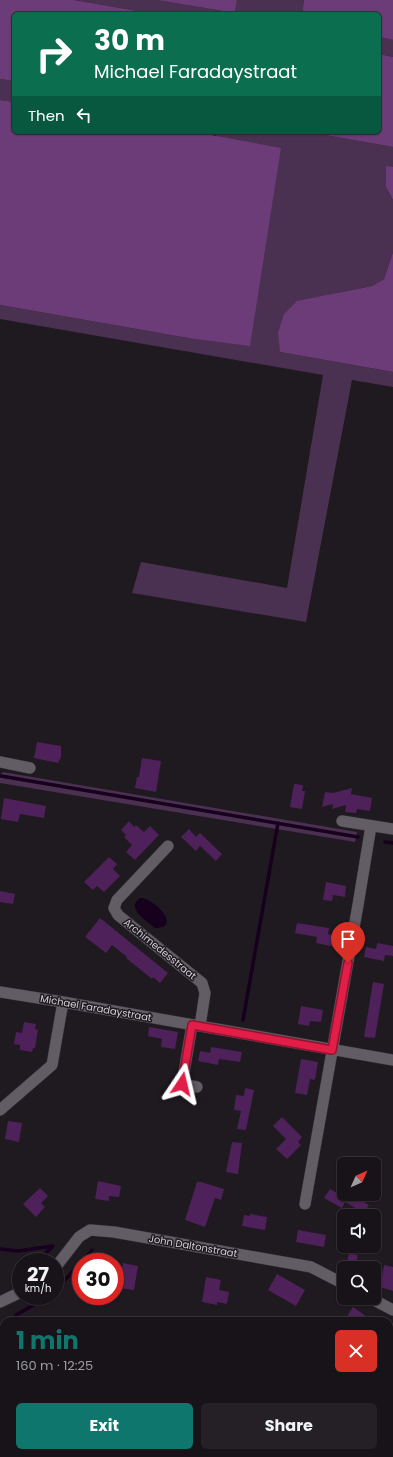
<!DOCTYPE html>
<html lang="en">
<head>
<meta charset="utf-8">
<style>
  :root { --surface:#171318; --page:#242025; --text:#f1f3f6; --muted:#9e9ea2; --line:#363237; --accent:#0f766e }
  body { margin:0; font-family:Poppins,sans-serif; background:var(--page); color:var(--text); height:100vh; display:flex; flex-direction:column; font-size:15px; white-space:nowrap }
  * { box-sizing:border-box; margin:0 }
  p { font-size:13px; color:var(--muted) }
  .icon { flex:none; width:22px; height:22px; fill:none; stroke:currentColor; stroke-width:2; stroke-linecap:round; stroke-linejoin:round }
  .map { position:relative; flex:1; overflow:hidden }
  .side { position:absolute; left:0px; top:1317px; width:393px; height:140px; display:flex; flex-direction:column; background:var(--surface); border-radius:12px 12px 0 0; box-shadow:0 1px 3px #0004,0 0 0 1px var(--line) }
  .side>* { flex:none }
  .banner { position:absolute; left:12px; top:12px; width:369px; height:122px; border-radius:6px; box-shadow:0 1px 3px #0004,0 0 0 1px var(--line); background:#0b6e4f; color:#fff; overflow:hidden }
  .needle { width:26px; rotate:45deg }
  .fabs { position:absolute; left:337px; top:1157px; display:grid; gap:8px }
  .fabs a { display:grid; place-items:center; width:44px; height:44px; border-radius:6px; background:var(--surface); box-shadow:0 1px 3px #0004,0 0 0 1px var(--line); font-size:20px }
  .speed { position:absolute; left:12px; top:1253px; display:flex; gap:8px; font-size:20px; font-weight:700; text-align:center }
  .speed>* { display:grid; place-content:center; width:52px; height:52px; border-radius:50%; background:var(--surface); box-shadow:0 1px 3px #0004,0 0 0 1px var(--line); line-height:1 }
  .speed small { font-size:10px; font-weight:400 }
  .speed .limit { border:6px solid #d22; background:#fff; color:#111 }
  .pin { position:absolute; display:grid; place-items:center; width:34px; height:34px; color:#fff; margin:-41px -17px; border-radius:50% 50% 50% 0; rotate:-45deg; box-shadow:0 0 4px #0007 }
  .pin .icon { rotate:45deg }
  .me { position:absolute; width:44px; margin:-22px; rotate:10deg; stroke-linejoin:round; filter:drop-shadow(0 0 3px #0008) }
  .turn { display:flex; align-items:center; gap:14px; height:84px; padding:0 16px; font-size:18px }
  .turn .icon { width:52px; height:52px; stroke-width:2.5 }
  .turn b { display:block; font-size:28px; line-height:34px }
  .then { display:flex; align-items:center; height:38px; padding:0 16px; background:#0003; gap:8px; font-size:15px }
  .round { display:grid; place-items:center; flex:none; width:42px; height:42px; border-radius:6px; background:var(--page) }
  .overview { display:flex; align-items:center; justify-content:space-between; height:68px; padding:0 16px }
  h1 { font-size:24px; font-weight:700; line-height:30px; color:var(--accent) }
  .primary-button { display:flex; gap:8px; margin-top:auto; padding:8px 16px }
  .primary-button a { flex:1; height:46px; border-radius:6px; background:var(--accent); color:#fff; font-size:16px; font-weight:700; line-height:46px; text-align:center }
  .primary-button a+a { background:var(--page); color:var(--text) }
  .map>svg:first-child { display:block }
  .green { fill:#4a3051 }
  .forest { fill:#6b3c77 }
  .water { fill:#16001e }
  .lines { fill:none; stroke-linecap:round; stroke-linejoin:round }
  .stream { stroke:#16001e; stroke-width:3.5 }
  .building { fill:#4f215a }
  .street-casing { stroke:#3a363b; stroke-width:12 }
  .street { stroke:#625c64; stroke-width:11 }
  .route-casing { stroke:#92132f; stroke-width:10 }
  .route { stroke:#e11d48; stroke-width:7 }
  .labels { text-anchor:middle; dominant-baseline:central; stroke-width:3; stroke-linejoin:round; paint-order:stroke }
  .street-label { font-size:10px; fill:#d4d1d5; stroke:#1f1920 }
</style>
</head>
<body>
<div class="map">
<svg width="393" height="1457" viewBox="0 0 393 1457">
  <rect width="100%" height="100%" fill="#1f1920"/>
  <!-- green -->
  <path class="green" d="M74 0H157L235 13 237 0H304L302 14H155Z
    M379 37 393 40V57L379 54Z
    M0 79 14 81V102L0 100Z
    M195 132H308L393 147V167H386V187L393 200V252L384 279 372 286 337 293 280 352 393 372V387L352 380 306 622 132 593 141 562 287 588 323 375 0 319V305L188 338 216 135Z
    M3 772 357 832 355 842 0 783V775Z"/>
  <!-- forest -->
  <path class="forest" d="M0 0H74L155 14H14V81L0 79Z
    M157 0H237L235 13Z
    M304 0H393V40L379 37V14H302Z
    M379 54 393 57V147L308 132H379Z
    M0 100 14 102V132H195L281 148 250 346 188 338 0 305Z
    M386 166 393 167V200L386 187Z
    M393 252V372L280 352 278 333 284 314 297 301 372 286 384 279Z"/>
  <!-- water -->
  <path class="water" d="M140 898C153 897 184 928 155 928 147 921 125 908 140 898Z"/>
  <g class="lines">
    <!-- stream -->
    <path class="stream" d="M1 776 358 837
      M385 842 393 843
      M243 1020 278 823
      M0 1249 18 1251 53 1246 37 1262
      M82 1262 92 1250
      M16 1279 21 1275
      M55 1290 81 1263
      M20 1321 16 1315 49 1296
      M19 1457 23 1453
      M318 1457 319 1453"/>
  </g>
  <!-- building -->
  <path class="building" d="M37 742 61 746V757L58 763 34 758Z
    M142 758 161 761 156 792 135 788 137 777H139Z
    M294 784 303 785 302 791H305L302 809 290 807Z
    M352 788 351 794 372 798 370 811 357 809 356 813 345 812 346 805 332 809 333 804 322 807 325 792 333 793Z
    M4 798 46 806 44 818 20 814 18 822 1 819Z
    M129 821 134 827 136 825 144 832 150 826 159 835 135 860 126 852 132 845 124 837 126 835 121 830Z
    M189 829 196 837 200 833 222 854 216 861 200 846 196 851 181 837Z
    M109 857 117 864 113 869 120 876 104 892 97 886 93 890 84 882Z
    M326 882 346 886 345 897 333 895 332 901 323 900Z
    M0 891 15 894 13 904 0 902Z
    M100 918 168 973 160 983 153 977 152 979 126 958 127 957 112 945 106 953 85 937Z
    M297 923 329 928 328 934 337 936 336 947 316 943 317 937 295 933Z
    M377 943 393 946V956L385 955 384 961 364 957 366 947 376 949Z
    M373 982 384 984 375 1038 364 1037Z
    M301 1006 323 1010 321 1022 310 1021 309 1026 298 1024Z
    M24 1022 36 1024 35 1029 38 1030 35 1048H33L32 1052 20 1050V1045L14 1044 16 1032 22 1033Z
    M149 1027 178 1032 175 1049 161 1047 162 1039 148 1036Z
    M211 1047 242 1052 240 1062 219 1059 218 1065 198 1061 200 1051 210 1053Z
    M301 1059 318 1062 315 1080 310 1079 307 1095 295 1093Z
    M245 1088 254 1090 246 1130 237 1129 241 1111 234 1110 236 1095 244 1096Z
    M282 1117 302 1137 298 1142 301 1145 287 1159 276 1149 286 1139 273 1126Z
    M8 1121 22 1123 19 1142 5 1139Z
    M232 1142 242 1143 238 1174 226 1172Z
    M98 1181 121 1186 119 1197 109 1196V1201L95 1199Z
    M197 1182H201L224 1189 221 1200 215 1198 205 1227 185 1220Z
    M40 1188 48 1196 41 1203 45 1207 36 1217 23 1204Z
    M330 1189 339 1194H350L369 1205 364 1213 345 1202 342 1208 324 1198Z
    M250 1214 267 1217 265 1230 242 1226 244 1215 250 1216Z
    M298 1230 326 1235 324 1247 296 1242Z
    M349 1253 358 1255 355 1268H346Z
    M123 1263 138 1266 134 1290 119 1288 120 1283 115 1282V1269L122 1270Z
    M384 1265 393 1267V1291L380 1287Z
    M277 1274 305 1290 296 1306 268 1290Z
    M206 1277 221 1280 219 1290 229 1292 227 1304 217 1302V1305L202 1302Z
    M353 1307 373 1321H344Z"/>
  <g class="lines">
    <defs>
      <path id="street" d="M0 762 30 768
        M342 821 393 829
        M168 846 117 900 114 908 118 915 202 983 205 993 200 1026
        M0 992 63 1002 393 1060
        M192 1025 182 1084 197 1087
        M0 1110 52 1065 63 1002
        M305 1204 358 905 371 826
        M55 1268 79 1237 90 1230 114 1232 311 1267 344 1284
        M370 1298 393 1310
        M0 1302 21 1292"/>
    </defs>
    <!-- street casing -->
    <use href="#street" class="street-casing"/>
    <!-- street -->
    <use href="#street" class="street"/>
  </g>
  <g class="lines">
    <defs>
      <path id="route" d="M182 1084 192 1025 332 1050 348 963"/>
    </defs>
    <!-- route casing -->
    <use href="#route" class="route-casing"/>
    <!-- route -->
    <use href="#route" class="route"/>
  </g>
  <g class="labels">
    <!-- street labels -->
    <g class="street-label">
      <text transform="translate(160 949) rotate(39)">Archimedesstraat</text>
      <text transform="translate(96 1008) rotate(10)">Michael Faradaystraat</text>
      <text transform="translate(193 1246) rotate(10)">John Daltonstraat</text>
    </g>
  </g>
</svg>
<div class="fabs">
<a><svg class="needle" viewBox="-14 -14 28 28"><path d="M0-13l5 13h-10z" fill="#e53935"/><path d="M0 13l5-13h-10z" fill="#9e9ea2"/></svg></a>
<a><svg class="icon" aria-label="sound" viewBox="0 0 24 24"><path d="M4 9h4l5-4v14l-5-4H4zM17 9q2 3 0 6"/></svg></a>
<a><svg class="icon" aria-label="search" viewBox="0 0 24 24"><circle cx="10" cy="10" r="6"/><path d="M15 15l6 6"/></svg></a>
</div>
<div class="speed"><div>27<small>km/h</small></div><div class="limit">30</div></div>
<div class="pin" style="left:348px;top:963px;background:#d93025"><svg class="icon" aria-label="arrive" viewBox="0 0 24 24"><path d="M6 21V4h12l-3 4 3 4H6"/></svg></div>
<svg class="me" style="left:182px;top:1084px" viewBox="-20 -20 40 40"><path d="M0-17L14 15 0 8-14 15z" fill="#e11d48" stroke="#fff" stroke-width="4"/></svg>
<div class="banner">
<div class="turn"><svg class="icon" aria-label="right" viewBox="0 0 24 24"><path d="M7 20v-9h11M14 6l5 5-5 5"/></svg><div><b>30 m</b>Michael Faradaystraat</div></div>
<div class="then">Then<svg class="icon" aria-label="left" viewBox="0 0 24 24"><path d="M17 20v-9H6M10 6l-5 5 5 5"/></svg></div>
</div>
<section class="side">
<div class="overview"><div><h1>1 min</h1><p>160 m · 12:25</p></div><a class="round" style="background:#d93025;color:#fff"><svg class="icon" aria-label="close" viewBox="0 0 24 24"><path d="M6 6l12 12M18 6L6 18"/></svg></a></div>
<div class="primary-button"><a>Exit</a><a>Share</a></div>
</section>
</div>
</body>
</html>
